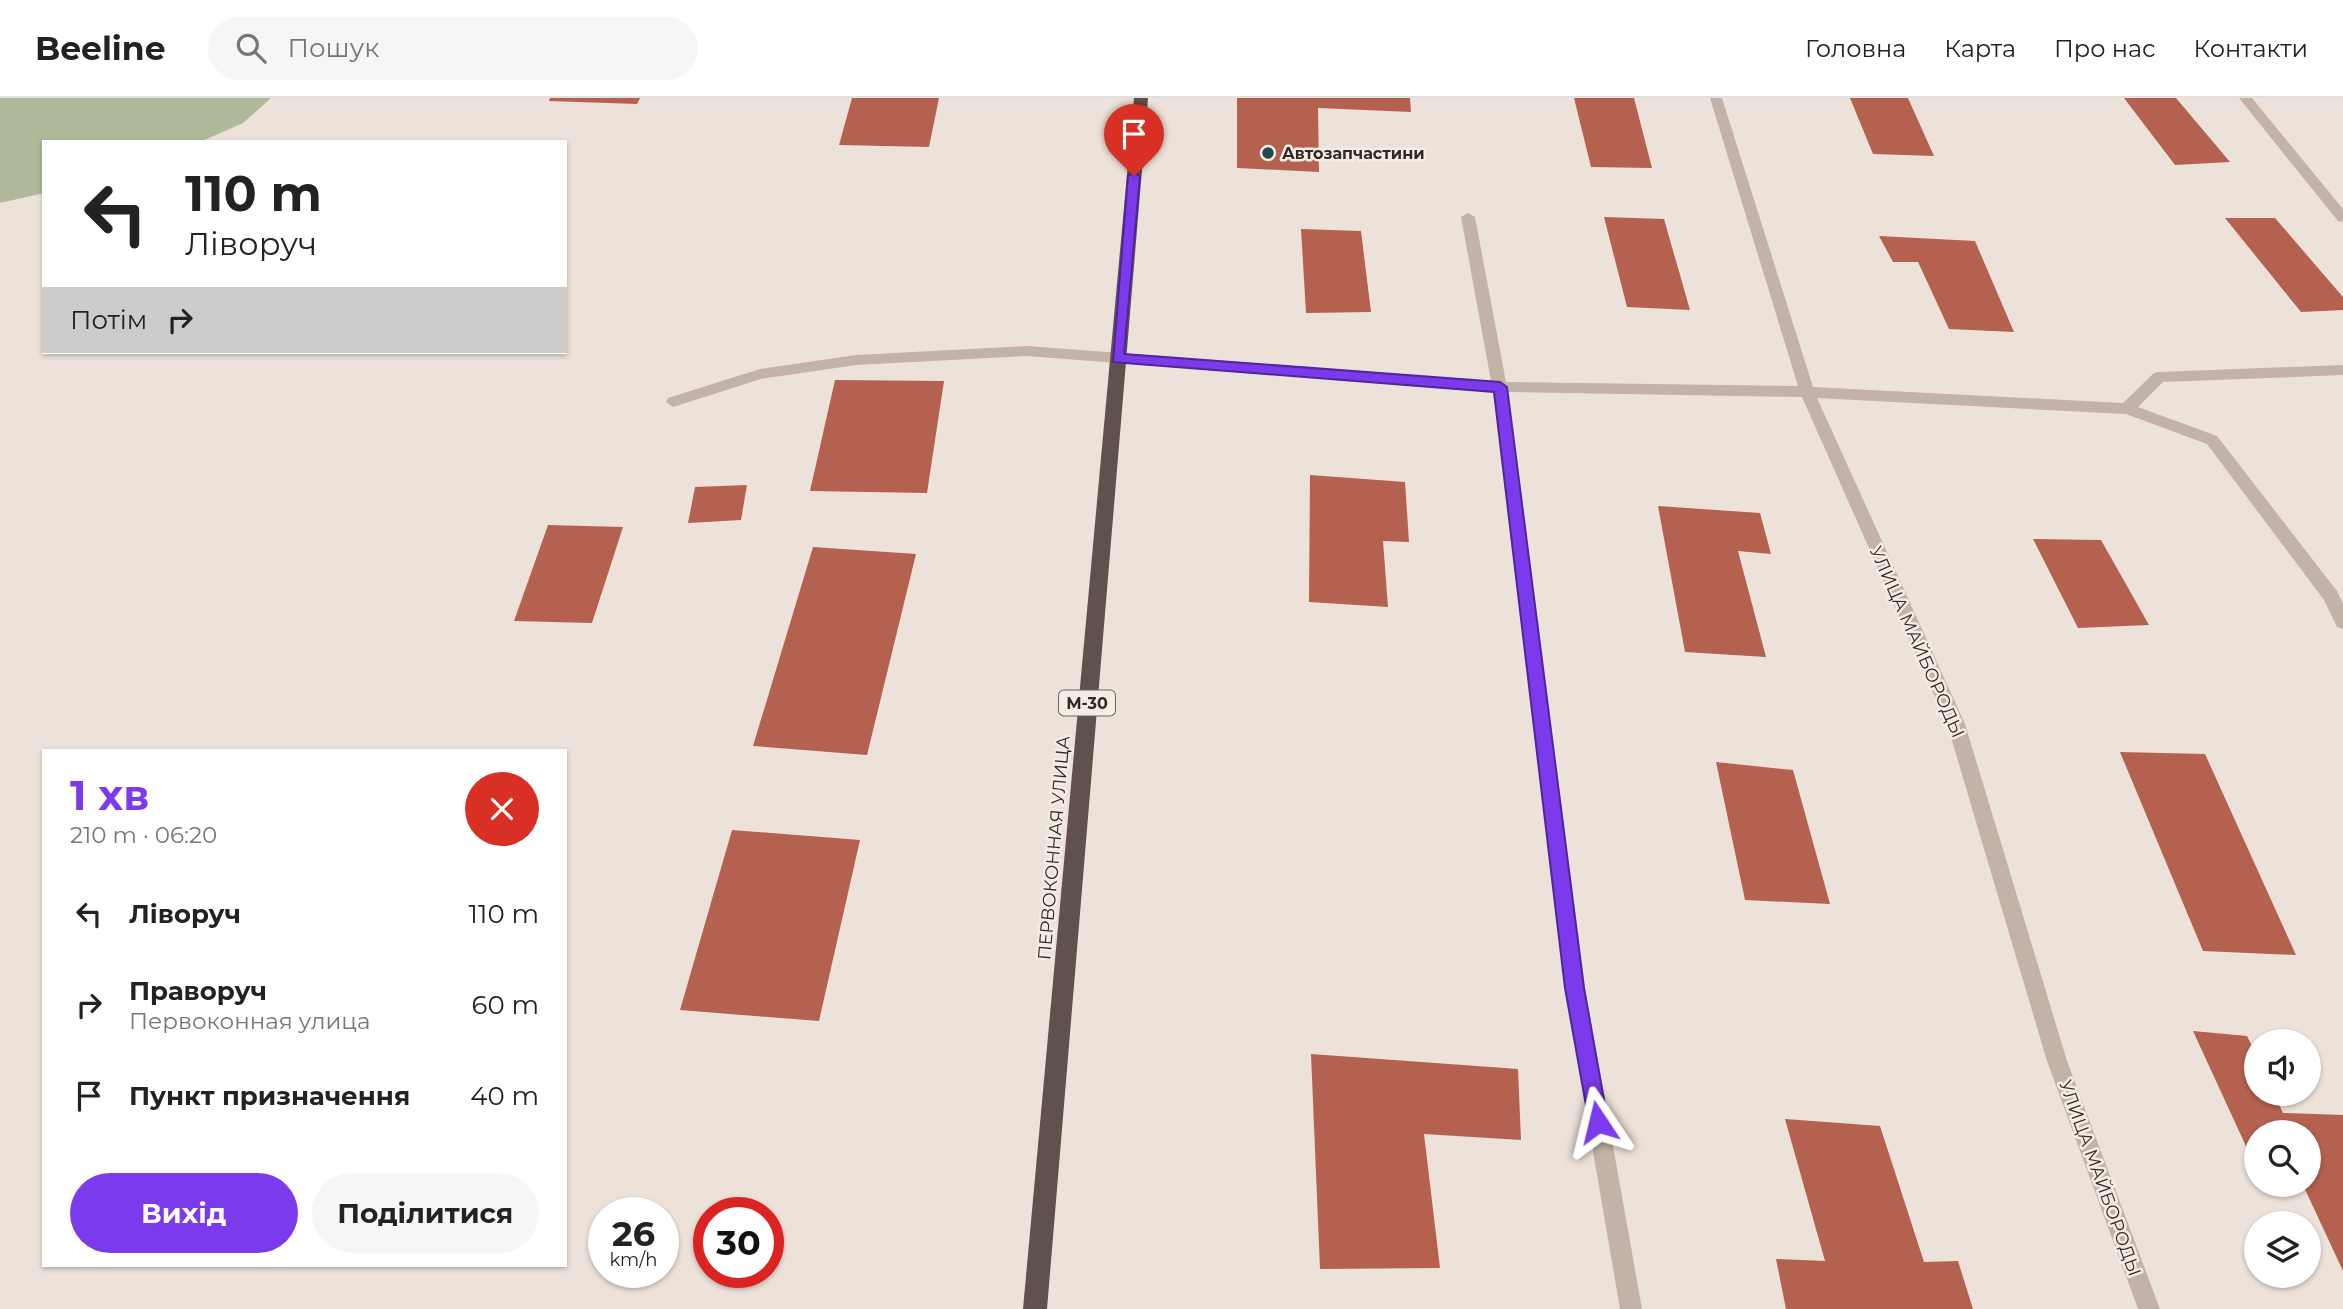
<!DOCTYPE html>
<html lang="uk">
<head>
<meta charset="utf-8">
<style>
  :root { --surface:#fff; --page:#f6f6f6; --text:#222; --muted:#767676; --line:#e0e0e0; --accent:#7c3aed }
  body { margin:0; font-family:Montserrat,sans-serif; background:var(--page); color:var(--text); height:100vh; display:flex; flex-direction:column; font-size:26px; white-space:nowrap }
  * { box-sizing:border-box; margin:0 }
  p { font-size:23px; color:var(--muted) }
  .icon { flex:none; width:38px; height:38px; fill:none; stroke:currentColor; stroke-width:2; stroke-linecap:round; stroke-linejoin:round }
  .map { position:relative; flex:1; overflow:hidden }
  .details { position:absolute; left:42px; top:651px; width:525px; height:518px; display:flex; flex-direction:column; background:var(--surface); border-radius:0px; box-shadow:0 2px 5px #0004 }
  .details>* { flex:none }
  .hud { position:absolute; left:42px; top:42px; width:525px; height:214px; border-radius:0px; box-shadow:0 2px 5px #0004; background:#fff; color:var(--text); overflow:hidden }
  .buttons { position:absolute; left:2244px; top:931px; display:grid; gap:14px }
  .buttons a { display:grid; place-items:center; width:77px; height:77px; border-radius:50%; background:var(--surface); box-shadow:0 2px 5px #0004; font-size:35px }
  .speed { position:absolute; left:588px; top:1099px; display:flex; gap:14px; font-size:35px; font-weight:700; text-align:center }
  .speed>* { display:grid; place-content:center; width:91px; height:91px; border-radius:50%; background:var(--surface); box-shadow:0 2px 5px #0004; line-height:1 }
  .speed small { font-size:18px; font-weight:400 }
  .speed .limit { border:10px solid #d22; background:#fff; color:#111 }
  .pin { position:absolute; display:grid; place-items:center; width:60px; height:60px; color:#fff; margin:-72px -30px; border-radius:50% 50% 50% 0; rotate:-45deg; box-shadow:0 0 7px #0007 }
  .pin .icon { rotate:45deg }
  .me { position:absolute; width:77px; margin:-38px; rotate:350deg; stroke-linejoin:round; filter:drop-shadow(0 0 5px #0008) }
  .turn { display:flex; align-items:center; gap:24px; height:147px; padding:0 28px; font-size:32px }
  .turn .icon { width:91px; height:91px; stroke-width:2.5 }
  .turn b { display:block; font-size:49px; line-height:60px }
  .then { display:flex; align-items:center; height:66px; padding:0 28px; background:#0003; gap:14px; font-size:26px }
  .round { display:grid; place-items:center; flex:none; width:74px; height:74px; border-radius:37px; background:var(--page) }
  .summary { display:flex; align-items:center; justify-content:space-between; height:119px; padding:0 28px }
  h1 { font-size:42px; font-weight:700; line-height:52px; color:var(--accent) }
  .primary-button { display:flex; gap:14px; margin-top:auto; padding:14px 28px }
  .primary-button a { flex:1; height:80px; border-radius:42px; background:var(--accent); color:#fff; font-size:28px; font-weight:700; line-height:80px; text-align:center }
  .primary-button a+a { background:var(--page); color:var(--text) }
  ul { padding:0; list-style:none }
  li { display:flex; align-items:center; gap:21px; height:91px; padding:0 28px }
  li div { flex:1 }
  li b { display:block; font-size:26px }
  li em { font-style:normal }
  header { display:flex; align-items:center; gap:42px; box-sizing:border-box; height:98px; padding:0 35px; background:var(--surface); border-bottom:2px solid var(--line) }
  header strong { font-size:33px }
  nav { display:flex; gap:38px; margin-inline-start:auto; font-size:24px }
  .search { width:490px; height:63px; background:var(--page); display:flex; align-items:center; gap:18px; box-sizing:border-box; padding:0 24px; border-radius:38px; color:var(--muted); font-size:26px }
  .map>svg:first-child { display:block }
  .green { fill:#b1b99b }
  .building { fill:#b46150 }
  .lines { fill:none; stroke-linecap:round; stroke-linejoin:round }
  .minor { fill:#c3b2a7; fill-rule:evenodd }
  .trunk { fill:#60514c; fill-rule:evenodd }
  .route { fill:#7c3aed; stroke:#51269a; stroke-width:2 }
  .poi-dot { fill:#224c4c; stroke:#f5ece4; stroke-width:2.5 }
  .labels { text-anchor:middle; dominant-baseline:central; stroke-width:5; stroke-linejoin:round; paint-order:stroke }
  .far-poi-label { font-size:16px; font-weight:bold; fill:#312926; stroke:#f5ece4; text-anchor:start }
  .shield { fill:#f5ece4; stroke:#6c645f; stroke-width:2 }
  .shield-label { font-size:16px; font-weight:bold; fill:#312926 }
  .street-label { font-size:18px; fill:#312926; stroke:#f5ece4 }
</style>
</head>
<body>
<header>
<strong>Beeline</strong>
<div class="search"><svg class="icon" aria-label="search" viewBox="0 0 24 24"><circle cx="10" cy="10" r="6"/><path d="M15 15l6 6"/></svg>Пошук</div>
<nav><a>Головна</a><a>Карта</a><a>Про нас</a><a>Контакти</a></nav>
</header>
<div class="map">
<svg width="2343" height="1211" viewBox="0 0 2343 1211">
  <rect width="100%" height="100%" fill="#ede2d9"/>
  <!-- green -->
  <path class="green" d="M0 0H271L243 25 200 44H44V95L0 105Z"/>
  <!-- building -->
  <path class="building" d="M550 0H640L637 6 549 3Z
    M852 0H939L929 49 839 47Z
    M1237 0H1410L1411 14 1318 10 1319 74 1237 70Z
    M1574 0H1634L1652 70 1591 69Z
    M1850 0H1908L1934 58 1873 56Z
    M2124 0H2176L2230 64 2175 67Z
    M1604 119 1664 121 1690 212 1627 209Z
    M2225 120H2275L2343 199V212L2301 214Z
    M1301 131 1361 133 1371 214 1306 215Z
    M1879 138 1975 143 2014 234 1949 231 1918 164H1893Z
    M835 282 944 283 927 395 810 393Z
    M1310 377 1405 384 1409 444 1383 443 1388 509 1309 504Z
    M747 387 741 422 688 425 695 389Z
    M1658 408 1760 415 1771 456 1738 453 1766 559 1685 554Z
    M548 427 623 429 592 525 514 523Z
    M2033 441 2101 442 2149 527 2078 530Z
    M813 449 916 456 867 657 753 648Z
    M2120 654 2205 656 2296 857 2203 853Z
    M1716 664 1793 672 1830 806 1745 802Z
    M732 732 860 742 819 923 680 912Z
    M2193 933 2247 938 2256 956V996H2274L2283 1015 2343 1017V1173L2303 1087H2308V1034H2256V1070Z
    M1311 956 1518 971 1521 1042 1424 1036 1440 1170 1320 1171Z
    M1785 1021 1880 1028 1924 1164 1958 1163 1973 1211H1786L1776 1161 1825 1163Z"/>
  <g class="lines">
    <!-- minor -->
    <path class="minor" d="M1710 0H1722L1813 289 2123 305 2154 275 2159 274 2343 267V277L2163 284 2138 309 2217 338 2337 493 2343 506V531L2337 529 2324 502 2207 346 2126 316 1817 300 1965 626 2067 963 2160 1211H2138L2047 963 1947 626 1802 299 1508 294 1585 890 1642 1211H1620L1565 890 1493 294 1027 258 856 267 761 281 673 309 666 304 668 300 760 271 856 257 1027 248 1491 283 1461 119 1468 115 1475 119 1506 284 1798 288Z
      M2239 0H2252L2343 111V124L2338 123Z"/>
    <!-- trunk -->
    <path class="trunk" d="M1134 0H1148L1047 1211H1023Z"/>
  </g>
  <!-- route -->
  <path class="route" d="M1134 74 1140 78 1124 256 1500 284 1507 289 1584 890 1608 1024 1605 1031 1598 1033 1592 1031 1589 1024 1565 890 1494 294 1113 264 1128 78Z"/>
  <!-- markers -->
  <circle class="poi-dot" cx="1268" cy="55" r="7"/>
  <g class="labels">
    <!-- far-poi labels -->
    <g class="far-poi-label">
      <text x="1282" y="55">Автозапчастини</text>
    </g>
    <!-- shield labels -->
    <rect class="shield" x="1059" y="592.5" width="56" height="25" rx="5"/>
    <g class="shield-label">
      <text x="1087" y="605">М-30</text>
    </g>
    <!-- street labels -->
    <g class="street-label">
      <text transform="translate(1917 544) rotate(66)">УЛИЦА МАЙБОРОДЫ</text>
      <text transform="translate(1054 750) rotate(-85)">ПЕРВОКОННАЯ УЛИЦА</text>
      <text transform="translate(2100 1080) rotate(70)">УЛИЦА МАЙБОРОДЫ</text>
    </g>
  </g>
</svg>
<div class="buttons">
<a><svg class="icon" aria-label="sound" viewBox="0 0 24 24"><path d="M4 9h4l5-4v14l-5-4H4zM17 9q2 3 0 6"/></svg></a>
<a><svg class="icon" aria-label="search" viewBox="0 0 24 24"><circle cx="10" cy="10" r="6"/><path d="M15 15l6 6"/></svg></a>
<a><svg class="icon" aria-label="layers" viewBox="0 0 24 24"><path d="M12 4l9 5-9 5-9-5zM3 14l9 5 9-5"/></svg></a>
</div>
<div class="speed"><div>26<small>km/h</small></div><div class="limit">30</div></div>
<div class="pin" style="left:1134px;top:78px;background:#d93025"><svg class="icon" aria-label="arrive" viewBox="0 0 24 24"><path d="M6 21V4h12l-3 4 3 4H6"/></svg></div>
<svg class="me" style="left:1598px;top:1024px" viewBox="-20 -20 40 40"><path d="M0-17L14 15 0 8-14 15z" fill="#7c3aed" stroke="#fff" stroke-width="4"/></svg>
<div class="hud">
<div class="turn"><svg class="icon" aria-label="left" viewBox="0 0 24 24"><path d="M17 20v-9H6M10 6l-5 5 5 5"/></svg><div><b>110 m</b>Ліворуч</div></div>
<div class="then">Потім<svg class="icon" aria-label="right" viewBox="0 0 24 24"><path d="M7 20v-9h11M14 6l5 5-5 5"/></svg></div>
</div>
<section class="details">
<div class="summary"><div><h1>1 хв</h1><p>210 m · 06:20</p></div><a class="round" style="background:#d93025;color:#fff"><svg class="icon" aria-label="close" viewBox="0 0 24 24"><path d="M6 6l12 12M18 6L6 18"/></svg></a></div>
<ul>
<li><svg class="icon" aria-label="left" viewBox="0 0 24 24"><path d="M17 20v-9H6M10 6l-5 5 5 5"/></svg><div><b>Ліворуч</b></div><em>110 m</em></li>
<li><svg class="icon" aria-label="right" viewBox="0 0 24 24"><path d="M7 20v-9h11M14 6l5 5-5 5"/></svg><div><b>Праворуч</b><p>Первоконная улица</p></div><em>60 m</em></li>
<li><svg class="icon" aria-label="arrive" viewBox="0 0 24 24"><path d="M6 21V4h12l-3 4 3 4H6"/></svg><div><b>Пункт призначення</b></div><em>40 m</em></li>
</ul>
<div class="primary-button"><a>Вихід</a><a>Поділитися</a></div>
</section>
</div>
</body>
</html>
